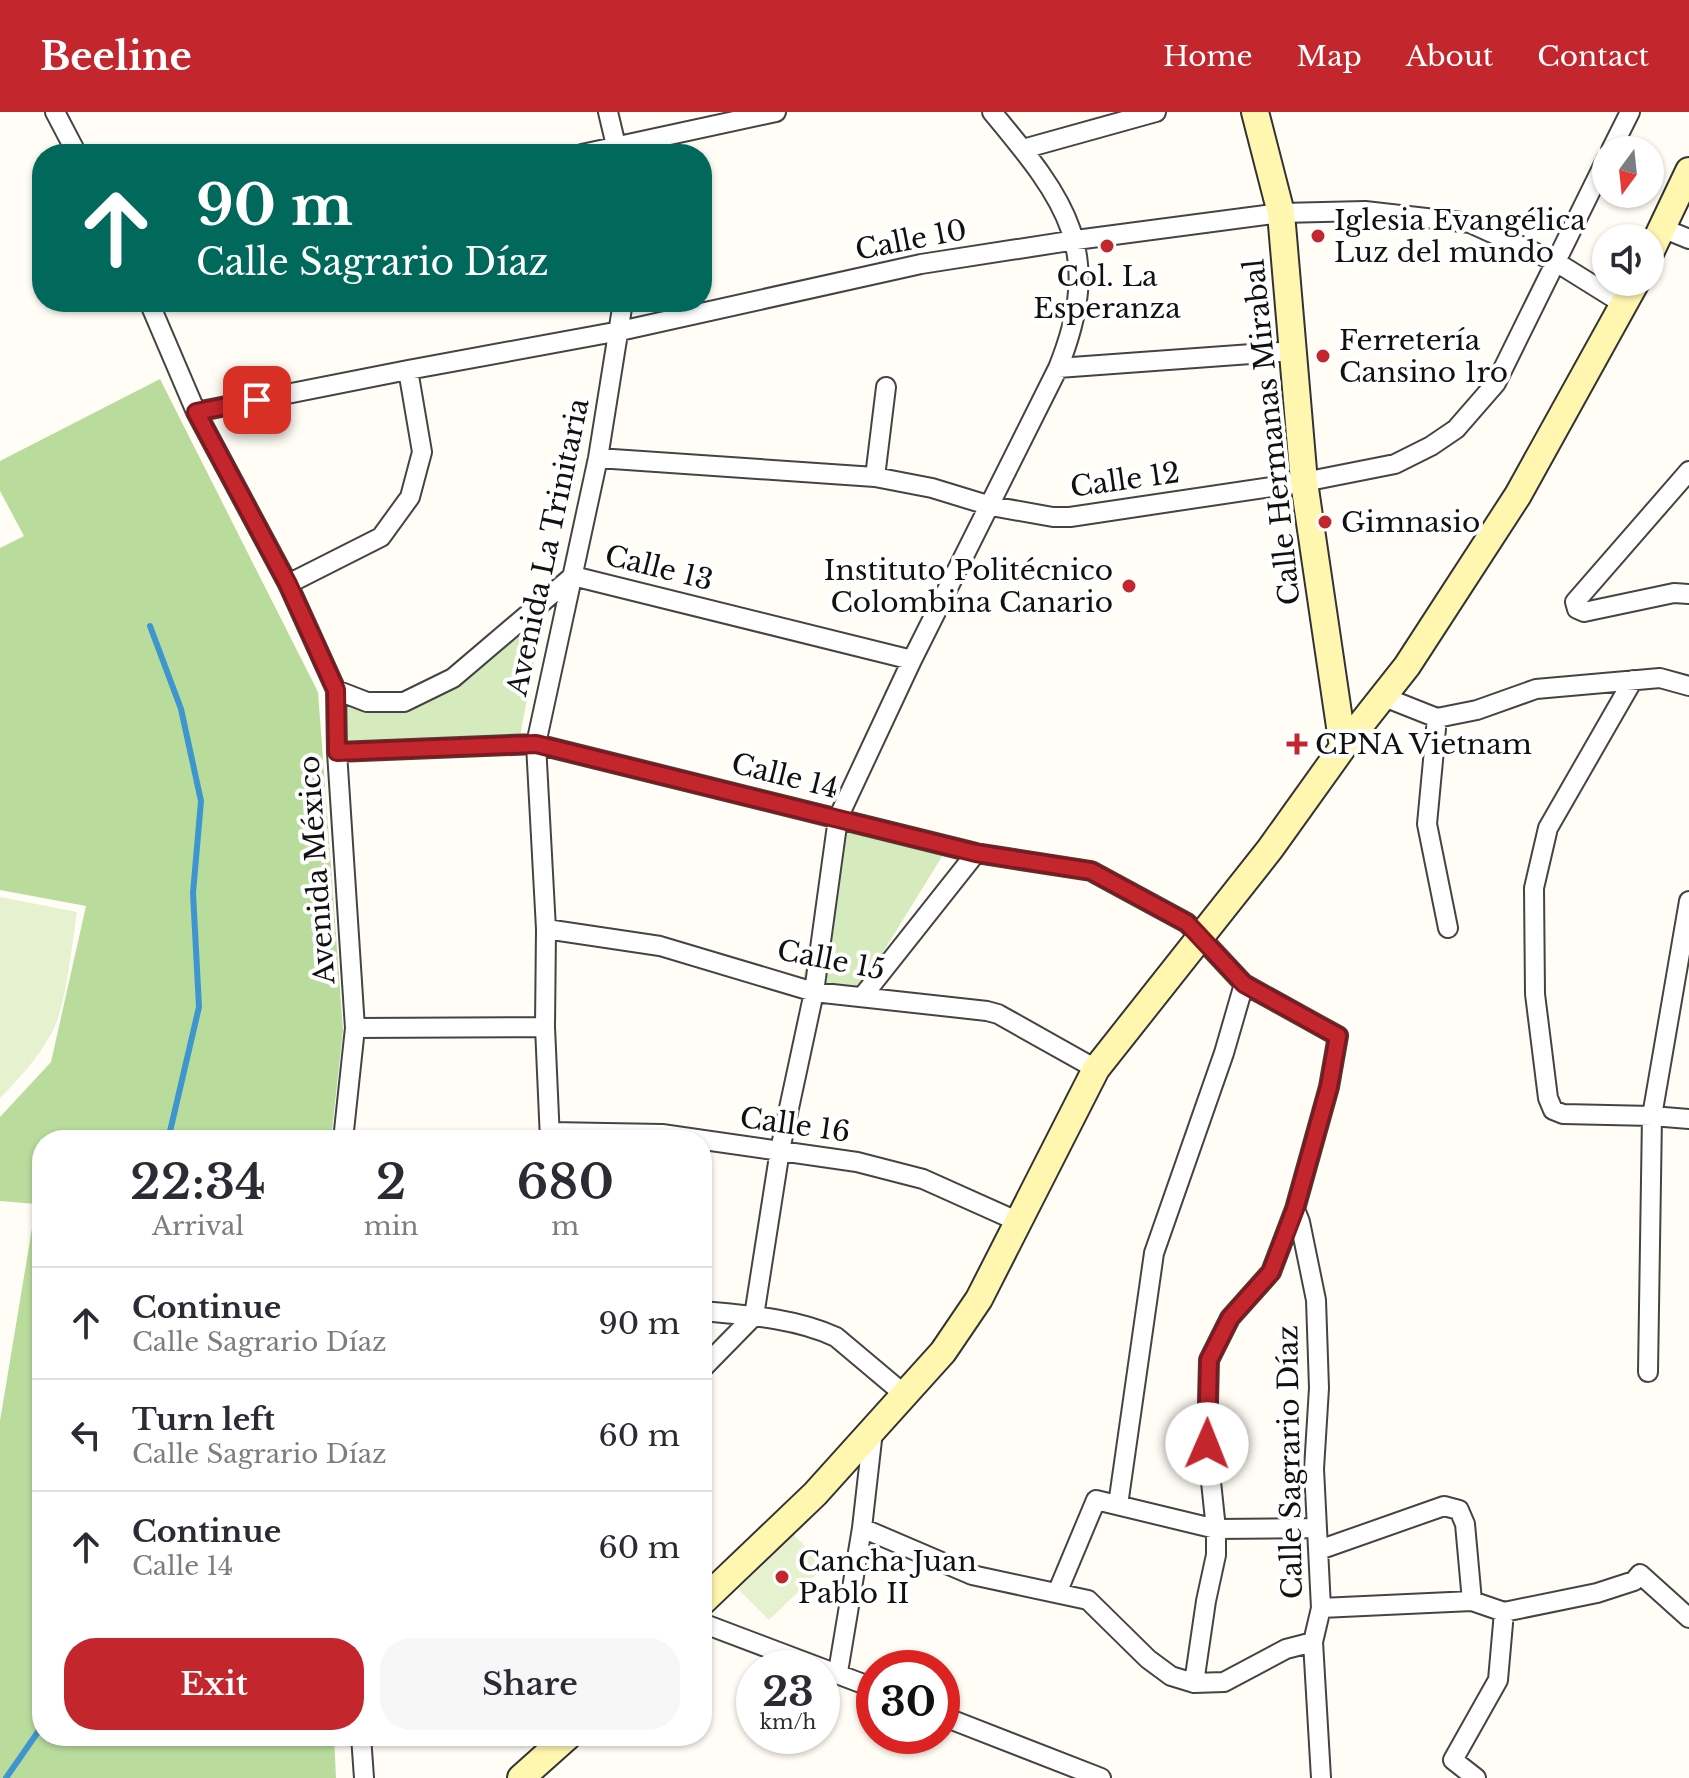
<!DOCTYPE html>
<html lang="en">
<head>
<meta charset="utf-8">
<style>
  :root { --surface:#fff; --page:#f7f7f7; --text:#2b2b33; --muted:#7c7c81; --line:#e1e1e2; --accent:#c4262e }
  body { margin:0; font-family:"Libre Baskerville",serif; background:var(--page); color:var(--text); height:100vh; display:flex; flex-direction:column; font-size:30px; white-space:nowrap }
  * { box-sizing:border-box; margin:0 }
  p { font-size:26px; color:var(--muted) }
  .icon { flex:none; width:44px; height:44px; fill:none; stroke:currentColor; stroke-width:2; stroke-linecap:round; stroke-linejoin:round }
  .map { position:relative; flex:1; overflow:hidden }
  .side { position:absolute; left:32px; top:1018px; width:680px; height:616px; display:flex; flex-direction:column; background:var(--surface); border-radius:32px; box-shadow:0 2px 6px #0004 }
  .side>* { flex:none }
  .banner { position:absolute; left:32px; top:32px; width:680px; height:168px; border-radius:32px; box-shadow:0 2px 6px #0004; background:#00695c; color:#fff; overflow:hidden }
  .needle { width:52px; rotate:195deg }
  .tools { position:absolute; left:1592px; top:24px; display:grid; gap:16px }
  .tools a { display:grid; place-items:center; width:72px; height:72px; border-radius:50%; background:var(--surface); box-shadow:0 2px 6px #0004; font-size:40px }
  .speed { position:absolute; left:736px; top:1538px; display:flex; gap:16px; font-size:40px; font-weight:700; text-align:center }
  .speed>* { display:grid; place-content:center; width:104px; height:104px; border-radius:50%; background:var(--surface); box-shadow:0 2px 6px #0004; line-height:1 }
  .speed small { font-size:20px; font-weight:400 }
  .speed .limit { border:12px solid #d22; background:#fff; color:#111 }
  .pin { position:absolute; display:grid; place-items:center; width:68px; height:68px; color:#fff; margin:-34px; border-radius:16px; box-shadow:0 4px 12px #0006 }
  .me { position:absolute; width:88px; margin:-44px; rotate:1deg; stroke-linejoin:round; filter:drop-shadow(0 0 6px #0008) }
  .turn { display:flex; align-items:center; gap:28px; height:168px; padding:0 32px; font-size:36px }
  .turn .icon { width:104px; height:104px; stroke-width:2.5 }
  .turn b { display:block; font-size:56px; line-height:68px }
  .eta { display:flex; justify-content:space-evenly; align-items:center; height:136px; text-align:center }
  .eta b { font-size:48px; font-weight:600; line-height:56px }
  .cta { display:flex; gap:16px; margin-top:auto; padding:16px 32px }
  .cta a { flex:1; height:92px; border-radius:32px; background:var(--accent); color:#fff; font-size:32px; font-weight:600; line-height:92px; text-align:center }
  .cta a+a { background:var(--page); color:var(--text) }
  ul { padding:0; list-style:none }
  li { display:flex; align-items:center; gap:24px; height:112px; padding:0 32px; border-top:2px solid var(--line) }
  li div { flex:1 }
  li b { display:block; font-size:30px }
  li em { font-style:normal }
  header { display:flex; align-items:center; gap:48px; box-sizing:border-box; height:112px; padding:0 40px; background:var(--accent); color:#fff }
  header strong { font-size:38px }
  nav { display:flex; gap:44px; margin-inline-start:auto; font-size:28px }
  .map>svg:first-child { display:block }
  .green { fill:#d5ebbd }
  .forest { fill:#b9dc9c }
  .pitch { fill:#e6f2cf }
  .lines { fill:none; stroke-linecap:round; stroke-linejoin:round }
  .stream { stroke:#3f96cf; stroke-width:6 }
  .street-casing { stroke:#444; stroke-width:22 }
  .secondary-casing { stroke:#333; stroke-width:30 }
  .street { stroke:#fff; stroke-width:18 }
  .secondary { stroke:#fff6b0; stroke-width:26 }
  .route-casing { stroke:#7f191e; stroke-width:20 }
  .route { stroke:#c4262e; stroke-width:14 }
  .poi-dot { fill:#c4262e; stroke:#fff; stroke-width:3 }
  .labels { text-anchor:middle; dominant-baseline:central; stroke-width:8; stroke-linejoin:round; paint-order:stroke }
  .poi-label { font-size:28px; fill:#111; stroke:#fff; text-anchor:start }
  .street-label { font-size:28px; fill:#111; stroke:#fff }
</style>
</head>
<body>
<header>
<strong>Beeline</strong>
<nav><a>Home</a><a>Map</a><a>About</a><a>Contact</a></nav>
</header>
<div class="map">
<svg width="1689" height="1666" viewBox="0 0 1689 1666">
  <rect width="100%" height="100%" fill="#fffdf5"/>
  <!-- green -->
  <path class="green" d="M549 471 520 624 340 634 330 581 366 594 456 570Z
    M834 713 943 743 859 879 802 873Z"/>
  <!-- forest -->
  <path class="forest" d="M160 267 318 580 343 918 331 1028H42V1624H334L336 1666H0V1309L36 1092 0 1089V1005L51 950 86 794 0 778V436L24 424 0 379V349Z"/>
  <!-- pitch -->
  <path class="pitch" d="M0 785 77 800C72 831 66 897 51 922 38 946 19 967 0 986Z
    M794 1423 825 1454 769 1508 738 1477Z"/>
  <g class="lines">
    <!-- stream -->
    <path class="stream" d="M150 514 181 597 201 689 193 781 199 895 168 1028
      M6 1666 42 1614"/>
    <defs>
      <path id="street" d="M55 0 77 42
        M608 0 618 42
        M1023 37 1156 0
        M1611 38 1630 0
        M582 42 776 0
        M1662 116 1689 127
        M149 190 196 300 288 472 336 578 337 640 355 916 343 1028
        M1058 256 1293 239
        M196 300 408 258 620 219 921 152 1076 128 1281 101 1365 99 1470 111 1556 150 1625 193
        M598 346 875 365 932 376 991 394 1053 405H1070L1304 370 1395 352 1431 334 1456 317 1496 271 1606 48
        M1689 359 1575 490 1577 497 1584 500 1674 481 1689 482
        M875 365 886 275
        M288 472 381 425 410 385 422 340 408 258
        M1633 568 1548 716 1534 776 1535 882 1548 986 1553 998 1563 1002 1652 1004 1689 1007
        M336 578 367 590H404L453 566 573 464 912 548
        M1384 585 1437 606 1477 598 1536 577 1660 566 1689 574
        M1437 606 1427 712 1448 816
        M337 640 536 632 976 741 1091 759 1187 811 1244 872 1338 924 1329 975 1295 1097 1300 1110 1316 1188 1319 1276 1314 1357 1321 1496 1313 1530 1321 1666
        M546 817 660 834 814 880 987 899 998 902 1096 957
        M862 885 976 741
        M355 916 545 915
        M551 1020 662 1022 857 1050 923 1067 1019 1110
        M550 1028 545 915 546 817 536 632 598 346 623 190
        M702 1199C746 1203 796 1206 836 1225L905 1283
        M702 1257 754 1204 780 1038 814 880 838 706 912 548 1058 256C1105 139 1067 90 992 0
        M1648 1260 1652 1004 1689 789
        M1118 1393 1154 1141 1224 941 1244 872
        M862 1416 972 1463 1088 1488 1148 1547 1171 1564 1194 1571 1224 1570 1286 1537 1313 1530
        M1319 1438 1444 1394 1459 1398 1465 1412 1472 1489
        M1057 1481 1096 1388 1216 1417 1317 1416
        M1321 1496 1472 1489 1504 1500 1597 1481 1634 1469 1640 1462 1689 1506
        M702 1511 874 1576
        M838 1560 862 1416 873 1319
        M1194 1571 1206 1489 1216 1443V1417L1207 1332 1209 1248 1230 1206 1271 1160 1295 1097
        M942 1604 1101 1666
        M361 1624 364 1666
        M1476 1666 1453 1648 1498 1568 1504 1500"/>
      <path id="secondary" d="M1255 0 1281 101 1304 370 1343 635
        M1650 141 1689 59
        M702 1490 815 1382 943 1240 979 1187 1096 957 1270 737 1343 635 1407 554 1518 383 1636 170
        M521 1666 568 1624"/>
    </defs>
    <!-- street casing -->
    <use href="#street" class="street-casing"/>
    <!-- secondary casing -->
    <use href="#secondary" class="secondary-casing"/>
    <!-- street -->
    <use href="#street" class="street"/>
    <!-- secondary -->
    <use href="#secondary" class="secondary"/>
  </g>
  <g class="lines">
    <defs>
      <path id="route" d="M257 288 196 300 288 472 336 578 337 640 536 632 976 741 1091 759 1187 811 1244 872 1338 924 1329 975 1295 1097 1271 1160 1230 1206 1209 1248 1207 1332"/>
    </defs>
    <!-- route casing -->
    <use href="#route" class="route-casing"/>
    <!-- route -->
    <use href="#route" class="route"/>
  </g>
  <!-- markers -->
  <g class="poi-dot">
    <circle cx="1318" cy="124" r="8"/>
    <circle cx="1107" cy="134" r="8"/>
    <circle cx="1323" cy="244" r="8"/>
    <circle cx="1325" cy="410" r="8"/>
    <circle cx="1129" cy="474" r="8"/>
    <path d="M1293 620h8v8h8v8h-8v8h-8v-8h-8v-8h8z"/>
    <circle cx="782" cy="1465" r="8"/>
  </g>
  <g class="labels">
    <!-- poi labels -->
    <g class="poi-label">
      <text x="1334" y="108">Iglesia Evangélica<tspan x="1334" dy="32">Luz del mundo</tspan></text>
      <text x="1107" y="164" text-anchor="middle">Col. La<tspan x="1107" dy="32">Esperanza</tspan></text>
      <text x="1339" y="228">Ferretería<tspan x="1339" dy="32">Cansino 1ro</tspan></text>
      <text x="1341" y="410">Gimnasio</text>
      <text x="1113" y="458" text-anchor="end">Instituto Politécnico<tspan x="1113" dy="32">Colombina Canario</tspan></text>
      <text x="1315" y="632">CPNA Vietnam</text>
      <text x="798" y="1449">Cancha Juan<tspan x="798" dy="32">Pablo II</tspan></text>
    </g>
    <!-- street labels -->
    <g class="street-label">
      <text transform="translate(911 128) rotate(-11)">Calle 10</text>
      <text transform="translate(1272 320) rotate(-96)">Calle Hermanas Mirabal</text>
      <text transform="translate(1125 368) rotate(-8)">Calle 12</text>
      <text transform="translate(548 435) rotate(-78)">Avenida La Trinitaria</text>
      <text transform="translate(659 456) rotate(14)">Calle 13</text>
      <text transform="translate(785 664) rotate(14)">Calle 14</text>
      <text transform="translate(317 758) rotate(-94)">Avenida México</text>
      <text transform="translate(831 848) rotate(11)">Calle 15</text>
      <text transform="translate(795 1013) rotate(8)">Calle 16</text>
      <text transform="translate(1290 1350) rotate(-91)">Calle Sagrario Díaz</text>
    </g>
  </g>
</svg>
<div class="tools">
<a><svg class="needle" viewBox="-14 -14 28 28"><path d="M0-13l5 13h-10z" fill="#e53935"/><path d="M0 13l5-13h-10z" fill="#7c7c81"/></svg></a>
<a><svg class="icon" aria-label="sound" viewBox="0 0 24 24"><path d="M4 9h4l5-4v14l-5-4H4zM17 9q2 3 0 6"/></svg></a>
</div>
<div class="speed"><div>23<small>km/h</small></div><div class="limit">30</div></div>
<div class="pin" style="left:257px;top:288px;background:#d93025"><svg class="icon" aria-label="arrive" viewBox="0 0 24 24"><path d="M6 21V4h12l-3 4 3 4H6"/></svg></div>
<svg class="me" style="left:1207px;top:1332px" viewBox="-20 -20 40 40"><circle r="19" fill="#fff"/><path d="M0-13L10 11 0 6-10 11z" fill="#c4262e"/></svg>
<div class="banner">
<div class="turn"><svg class="icon" aria-label="ahead" viewBox="0 0 24 24"><path d="M12 20V5M6 11l6-6 6 6"/></svg><div><b>90 m</b>Calle Sagrario Díaz</div></div>
</div>
<section class="side">
<div class="eta">
<div><b>22:34</b><p>Arrival</p></div>
<div><b>2</b><p>min</p></div>
<div><b>680</b><p>m</p></div>
</div>
<ul>
<li><svg class="icon" aria-label="ahead" viewBox="0 0 24 24"><path d="M12 20V5M6 11l6-6 6 6"/></svg><div><b>Continue</b><p>Calle Sagrario Díaz</p></div><em>90 m</em></li>
<li><svg class="icon" aria-label="left" viewBox="0 0 24 24"><path d="M17 20v-9H6M10 6l-5 5 5 5"/></svg><div><b>Turn left</b><p>Calle Sagrario Díaz</p></div><em>60 m</em></li>
<li><svg class="icon" aria-label="ahead" viewBox="0 0 24 24"><path d="M12 20V5M6 11l6-6 6 6"/></svg><div><b>Continue</b><p>Calle 14</p></div><em>60 m</em></li>
</ul>
<div class="cta"><a>Exit</a><a>Share</a></div>
</section>
</div>
</body>
</html>
